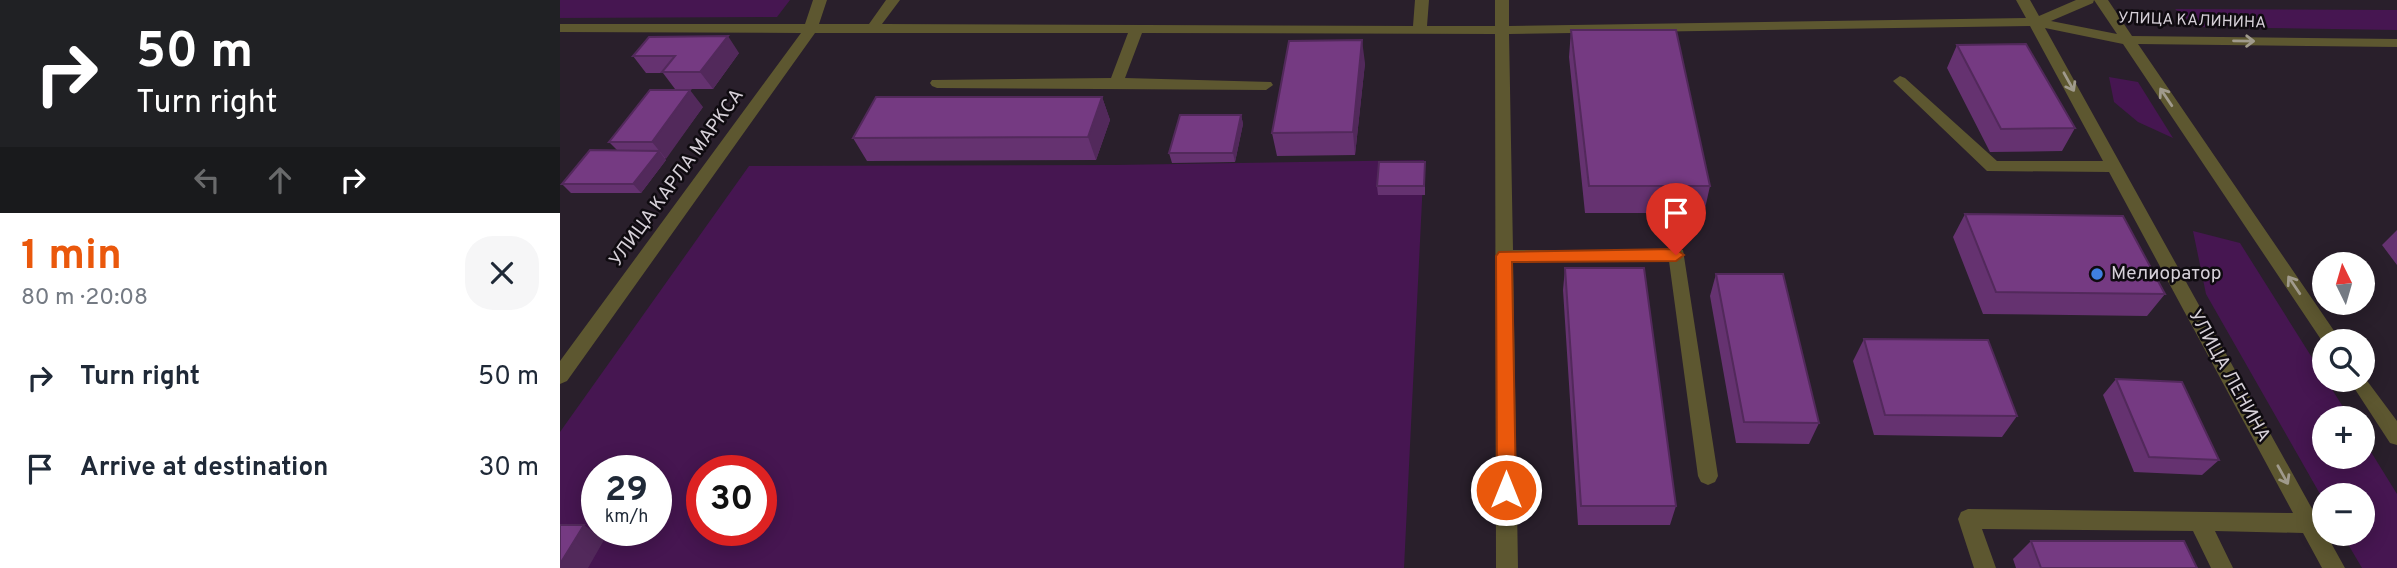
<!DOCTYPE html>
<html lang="en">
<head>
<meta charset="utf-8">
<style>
  :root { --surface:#fff; --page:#f6f6f7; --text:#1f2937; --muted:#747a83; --accent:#ea580c }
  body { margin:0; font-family:Overpass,sans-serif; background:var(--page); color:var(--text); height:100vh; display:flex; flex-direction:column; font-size:26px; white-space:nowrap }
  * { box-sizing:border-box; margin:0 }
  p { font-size:23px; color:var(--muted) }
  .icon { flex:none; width:38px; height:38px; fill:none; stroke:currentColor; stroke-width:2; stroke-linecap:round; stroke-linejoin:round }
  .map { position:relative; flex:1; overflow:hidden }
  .details { display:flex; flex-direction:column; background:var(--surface); width:560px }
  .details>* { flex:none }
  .top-card { background:#202124; color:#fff; overflow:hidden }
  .needle { width:46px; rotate:355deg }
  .controls { position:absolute; left:1752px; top:252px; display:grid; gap:14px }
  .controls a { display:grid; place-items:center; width:63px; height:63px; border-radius:50%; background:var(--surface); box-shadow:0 4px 18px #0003; font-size:35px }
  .speed { position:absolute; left:21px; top:455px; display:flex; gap:14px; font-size:35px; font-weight:700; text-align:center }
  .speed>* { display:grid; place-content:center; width:91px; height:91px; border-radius:50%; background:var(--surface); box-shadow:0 4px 18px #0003; line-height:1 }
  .speed small { font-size:18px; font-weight:400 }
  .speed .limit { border:10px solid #d22; background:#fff; color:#111 }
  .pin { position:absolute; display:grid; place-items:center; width:60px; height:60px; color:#fff; margin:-72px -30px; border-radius:50% 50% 50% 0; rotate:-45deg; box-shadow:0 0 7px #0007 }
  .pin .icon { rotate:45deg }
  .me { position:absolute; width:77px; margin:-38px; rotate:0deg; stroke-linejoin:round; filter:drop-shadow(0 0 5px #0008) }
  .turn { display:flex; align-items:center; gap:24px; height:147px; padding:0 21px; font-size:32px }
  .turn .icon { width:91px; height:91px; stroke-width:2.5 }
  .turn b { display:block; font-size:49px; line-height:60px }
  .lanes { display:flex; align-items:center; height:66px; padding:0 21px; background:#0003; justify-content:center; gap:35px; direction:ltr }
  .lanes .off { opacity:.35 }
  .round { display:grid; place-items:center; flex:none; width:74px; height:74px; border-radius:28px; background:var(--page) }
  .head { display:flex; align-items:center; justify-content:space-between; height:119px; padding:0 21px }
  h1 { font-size:42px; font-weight:700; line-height:52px; color:var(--accent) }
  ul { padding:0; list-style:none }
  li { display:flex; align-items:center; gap:21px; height:91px; padding:0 21px }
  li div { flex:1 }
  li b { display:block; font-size:26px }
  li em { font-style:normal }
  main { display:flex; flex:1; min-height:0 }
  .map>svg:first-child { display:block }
  .green { fill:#461651; fill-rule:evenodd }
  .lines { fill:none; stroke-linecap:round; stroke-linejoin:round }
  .minor { fill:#5d5730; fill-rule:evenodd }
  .wall { fill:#653270 }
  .shaded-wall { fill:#52295b }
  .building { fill:#753a82; stroke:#52295b; stroke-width:2 }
  .oneway { stroke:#a09a8c }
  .route { fill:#ea580c; stroke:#983908; stroke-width:2 }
  .shop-dot { fill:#3f7fe0; stroke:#0f0b10; stroke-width:2.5 }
  .labels { text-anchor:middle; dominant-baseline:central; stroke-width:5; stroke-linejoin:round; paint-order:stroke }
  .far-street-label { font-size:16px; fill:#d6d0d8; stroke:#0f0b10 }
  .street-label { font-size:19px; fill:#d6d0d8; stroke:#0f0b10 }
  .poi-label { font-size:19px; fill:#d6d0d8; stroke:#0f0b10; text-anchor:start }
</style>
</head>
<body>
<main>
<section class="details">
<div class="top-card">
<div class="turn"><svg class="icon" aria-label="right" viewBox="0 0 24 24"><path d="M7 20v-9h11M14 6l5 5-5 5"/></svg><div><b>50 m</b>Turn right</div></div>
<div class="lanes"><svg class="icon off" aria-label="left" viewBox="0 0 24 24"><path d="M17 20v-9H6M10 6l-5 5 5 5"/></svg><svg class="icon off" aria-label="ahead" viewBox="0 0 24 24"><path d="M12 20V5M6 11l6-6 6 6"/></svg><svg class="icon" aria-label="right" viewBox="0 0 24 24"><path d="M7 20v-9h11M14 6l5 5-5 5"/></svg></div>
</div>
<div class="head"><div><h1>1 min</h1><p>80 m · 20:08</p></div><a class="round"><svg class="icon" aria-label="close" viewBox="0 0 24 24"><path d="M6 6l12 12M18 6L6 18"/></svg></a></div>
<ul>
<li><svg class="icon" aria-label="right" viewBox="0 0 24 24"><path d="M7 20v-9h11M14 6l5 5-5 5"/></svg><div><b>Turn right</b></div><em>50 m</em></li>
<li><svg class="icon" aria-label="arrive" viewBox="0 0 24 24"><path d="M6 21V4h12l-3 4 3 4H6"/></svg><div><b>Arrive at destination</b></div><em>30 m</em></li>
</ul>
</section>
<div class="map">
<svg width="1837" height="568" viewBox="0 0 1837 568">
  <rect width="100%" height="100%" fill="#291f2b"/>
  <!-- green -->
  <path class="green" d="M0 0H230L217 17 0 18Z
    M1615 9 1837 10V30L1636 27Z
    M1549 77 1578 82 1613 138 1578 122 1554 102Z
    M864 160 844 568H0V432L189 166 554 165ZM37 471H96V530H37ZM142 471H201V530H142Z
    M1633 231 1680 243 1790 418H1764V457H1802L1803 439 1837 494V568H1802L1782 534H1802V495H1764V501L1646 294Z"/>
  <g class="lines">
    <!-- minor -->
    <path class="minor" d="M253 0H267L259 24H309L326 0H340L322 24 853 26 855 0H869L867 26H935V0H949V26L1466 18 1456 0H1470L1479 16 1516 0H1548L1572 36 1837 39V47L1578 44 1781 341H1764V344L1563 44 1485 28 1785 568H1762L1743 533 1655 531 1673 568H1651L1633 531 1422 529 1436 568H1414L1398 519 1401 512 1408 509 1733 513 1549 172 1427 171 1333 81 1340 76 1345 78 1437 161H1543L1470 26 949 34 953 250H1123L1158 476 1155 482 1148 485 1141 482 1138 476 1109 261 953 262 958 568H936L935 34 582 33 565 78 711 82 713 85 706 90 377 88 372 86 370 83 372 80 551 78 568 33H255L7 381 0 384V361L241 33 0 32V24H245ZM1534 0 1557 34 1491 21 1533 3Z
      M1802 374 1837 421V445L1830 443 1789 380H1802Z"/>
  </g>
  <!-- wall -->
  <path class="wall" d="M1011 30 1150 186 1144 213H1025L1009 57Z
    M1397 45 1515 128 1502 151 1430 152 1387 68Z
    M179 53 153 89H115L103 73H86L73 56Z
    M805 63 795 155 717 156 712 133Z
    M542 97 550 120 536 160 307 161 293 138Z
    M143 107 105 159 106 160 81 193H11L2 184 57 150 49 142Z
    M681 115 683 124 675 162 612 163 609 153Z
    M865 162V195H818L817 186Z
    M1405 214 1605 294 1587 316 1423 314 1393 237Z
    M1837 230V265L1822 245Z
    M1005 268 1116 506 1110 525H1018L1003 290Z
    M1156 274 1259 423 1249 444 1176 443 1150 296Z
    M1304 339 1457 416 1442 437 1314 435 1293 361Z
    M1556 379 1659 460 1642 475 1574 472 1543 395Z
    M1471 541 1637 568H1456L1453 559Z"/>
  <!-- shaded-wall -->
  <path class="shaded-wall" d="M168 36 179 53 153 89 140 72Z
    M802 40 805 63 795 155 793 132Z
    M130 90 143 107 106 159 92 142Z
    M542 97 550 120 536 160 528 137Z
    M681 115 683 124 675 162 673 153Z
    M99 151 106 160 81 193 73 184Z
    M24 525 44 540 28 568H0V564Z"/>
  <!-- building -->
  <path class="building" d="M1011 30H1116L1150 186H1029Z
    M168 36 140 72H102L115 56H73L89 37Z
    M802 40 793 132 712 133 729 41Z
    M1466 44 1515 128 1441 129 1397 45Z
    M90 90H130L92 142H49Z
    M316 97H542L528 137 293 138Z
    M620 115H681L673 153H609Z
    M30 150 99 151 73 184H2Z
    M819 162H865L864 186H817Z
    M1405 214 1563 216 1605 294 1436 292Z
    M1005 268H1084L1116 506H1021Z
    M1156 274H1223L1259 423 1184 422Z
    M1304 339 1428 340 1457 416 1325 415Z
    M1556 379 1622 382 1659 460 1589 457Z
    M0 525H24L0 564Z
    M1471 541H1624L1637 568H1481Z"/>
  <!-- one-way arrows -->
  <defs><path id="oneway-shaft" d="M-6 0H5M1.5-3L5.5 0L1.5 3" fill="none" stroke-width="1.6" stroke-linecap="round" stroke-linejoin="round" transform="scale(1.75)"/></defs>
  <g class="oneway">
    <use href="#oneway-shaft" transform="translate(1684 41) rotate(1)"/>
    <use href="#oneway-shaft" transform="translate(1509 82) rotate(61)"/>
    <use href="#oneway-shaft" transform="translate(1606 97) rotate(-124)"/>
    <use href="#oneway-shaft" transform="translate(1734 285) rotate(-124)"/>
    <use href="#oneway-shaft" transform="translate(1723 475) rotate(61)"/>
  </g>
  <!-- route -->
  <path class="route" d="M1116 249 1124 255 1116 261 952 262 956 490 953 496 946 498 940 496 937 490 936 256 939 252Z"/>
  <!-- markers -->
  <circle class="shop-dot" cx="1537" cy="274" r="7"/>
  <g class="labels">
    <!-- far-street labels -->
    <g class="far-street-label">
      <text transform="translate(1632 21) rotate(2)">УЛИЦА КАЛИНИНА</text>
    </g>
    <!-- street labels -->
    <g class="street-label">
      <text transform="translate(117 178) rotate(-54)">УЛИЦА КАРЛА МАРКСА</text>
      <text transform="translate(1669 376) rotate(61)">УЛИЦА ЛЕНИНА</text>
    </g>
    <!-- poi labels -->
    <g class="poi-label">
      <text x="1551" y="274">Мелиоратор</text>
    </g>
  </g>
</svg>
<div class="controls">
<a><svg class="needle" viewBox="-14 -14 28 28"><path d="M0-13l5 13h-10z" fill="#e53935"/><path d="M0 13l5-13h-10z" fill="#747a83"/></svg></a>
<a><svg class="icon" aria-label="search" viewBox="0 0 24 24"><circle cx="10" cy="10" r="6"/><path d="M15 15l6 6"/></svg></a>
<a>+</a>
<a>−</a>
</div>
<div class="speed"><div>29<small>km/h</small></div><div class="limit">30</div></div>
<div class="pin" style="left:1116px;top:255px;background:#d93025"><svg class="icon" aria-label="arrive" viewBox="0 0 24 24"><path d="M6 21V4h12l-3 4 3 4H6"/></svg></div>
<svg class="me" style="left:946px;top:490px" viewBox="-20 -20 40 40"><circle r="17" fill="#ea580c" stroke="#fff" stroke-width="3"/><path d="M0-11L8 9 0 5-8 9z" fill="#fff"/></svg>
</div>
</main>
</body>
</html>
